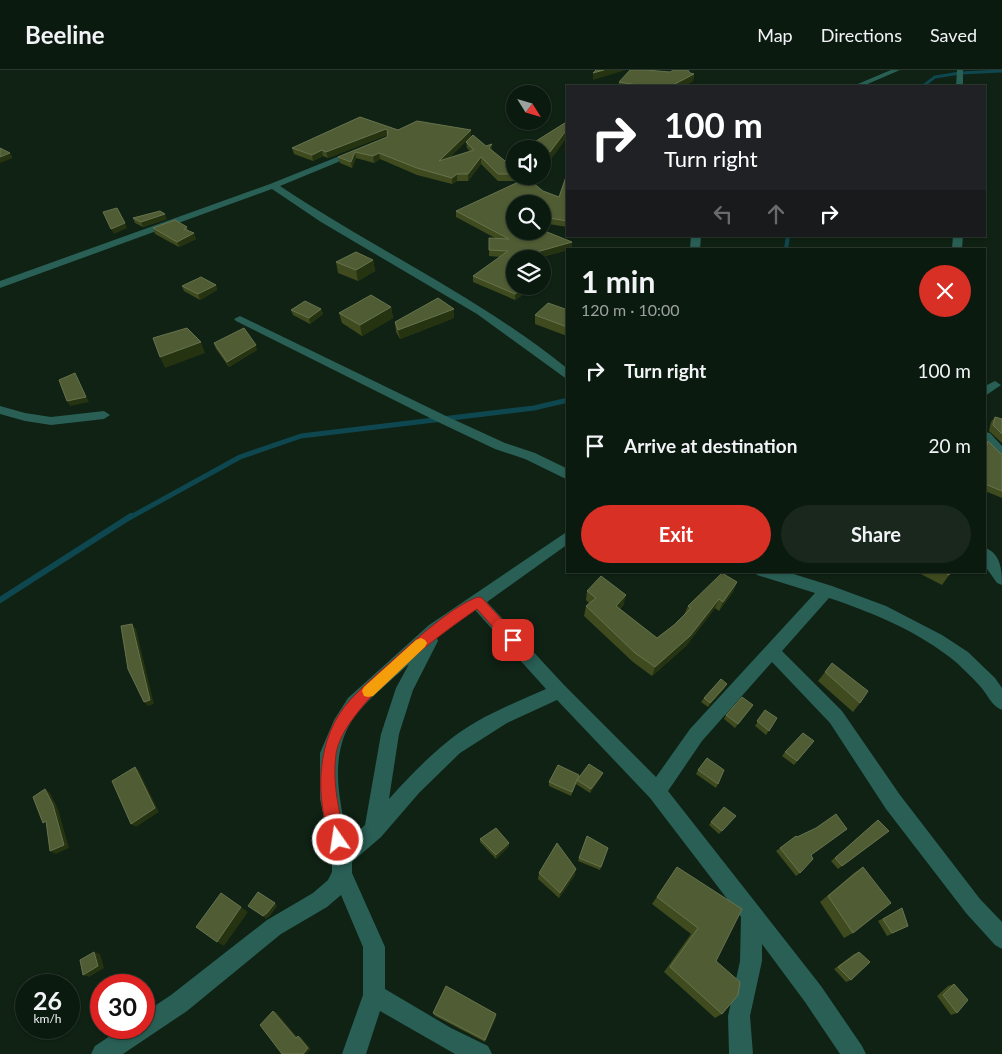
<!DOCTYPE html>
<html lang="en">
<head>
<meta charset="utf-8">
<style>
  :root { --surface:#0b1a0f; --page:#19271d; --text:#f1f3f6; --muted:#9aa19e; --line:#2b382f; --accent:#d93025 }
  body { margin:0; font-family:Lato,sans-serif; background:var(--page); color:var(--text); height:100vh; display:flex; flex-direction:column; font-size:19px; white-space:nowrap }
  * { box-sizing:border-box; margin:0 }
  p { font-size:16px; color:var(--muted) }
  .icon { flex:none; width:28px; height:28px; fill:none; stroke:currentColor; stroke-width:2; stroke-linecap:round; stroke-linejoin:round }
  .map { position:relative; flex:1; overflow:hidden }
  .details { position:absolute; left:566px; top:178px; width:420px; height:325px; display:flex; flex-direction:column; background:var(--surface); border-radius:0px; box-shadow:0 1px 4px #0004,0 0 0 1px var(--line) }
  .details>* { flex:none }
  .banner { position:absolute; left:566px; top:15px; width:420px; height:152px; border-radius:0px; box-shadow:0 1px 4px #0004,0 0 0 1px var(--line); background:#202124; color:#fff; overflow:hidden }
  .needle { width:32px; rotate:127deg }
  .fabs { position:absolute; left:506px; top:15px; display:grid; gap:10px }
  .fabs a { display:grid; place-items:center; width:45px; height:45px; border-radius:50%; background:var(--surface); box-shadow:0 1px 4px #0004,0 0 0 1px var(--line); font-size:25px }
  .speed { position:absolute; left:15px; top:904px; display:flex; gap:10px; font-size:25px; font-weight:700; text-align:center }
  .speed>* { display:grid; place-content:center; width:65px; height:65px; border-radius:50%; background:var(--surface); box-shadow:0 1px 4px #0004,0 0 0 1px var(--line); line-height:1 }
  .speed small { font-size:12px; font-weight:400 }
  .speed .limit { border:8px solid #d22; background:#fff; color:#111 }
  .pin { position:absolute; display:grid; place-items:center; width:42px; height:42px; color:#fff; margin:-21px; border-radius:10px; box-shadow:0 2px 8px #0006 }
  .me { position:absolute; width:55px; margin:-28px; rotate:347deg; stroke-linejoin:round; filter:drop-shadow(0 0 4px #0008) }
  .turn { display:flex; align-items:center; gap:18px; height:105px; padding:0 15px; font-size:22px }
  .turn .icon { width:65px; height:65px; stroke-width:2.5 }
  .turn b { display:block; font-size:35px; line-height:42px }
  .lanes { display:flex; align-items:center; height:48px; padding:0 15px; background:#0003; justify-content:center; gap:25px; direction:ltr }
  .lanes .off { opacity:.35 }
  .round { display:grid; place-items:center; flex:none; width:52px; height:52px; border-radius:26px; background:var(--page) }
  .headline { display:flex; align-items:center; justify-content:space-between; height:85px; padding:0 15px }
  h1 { font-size:30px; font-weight:700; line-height:38px }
  .button { display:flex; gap:10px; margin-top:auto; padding:10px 15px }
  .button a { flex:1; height:58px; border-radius:30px; background:var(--accent); color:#fff; font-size:20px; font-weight:700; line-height:58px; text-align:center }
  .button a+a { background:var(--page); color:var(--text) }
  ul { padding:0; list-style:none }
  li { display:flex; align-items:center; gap:15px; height:75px; padding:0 15px }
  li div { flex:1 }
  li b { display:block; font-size:19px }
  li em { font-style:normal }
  header { display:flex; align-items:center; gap:30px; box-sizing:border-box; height:70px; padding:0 25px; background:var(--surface); border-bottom:1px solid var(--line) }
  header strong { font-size:24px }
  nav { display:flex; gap:28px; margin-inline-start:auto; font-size:18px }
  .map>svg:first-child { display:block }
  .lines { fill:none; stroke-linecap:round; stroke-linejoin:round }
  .stream-far3 { stroke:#0e474f; stroke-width:3 }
  .stream-far2 { stroke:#0e474f; stroke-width:4 }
  .stream-far1 { stroke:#0e474f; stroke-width:5 }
  .stream { stroke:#0e474f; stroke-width:6 }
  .street { fill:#295f55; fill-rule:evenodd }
  .wall { fill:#3f4b1e }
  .shaded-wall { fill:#253311 }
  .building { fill:#505c33; stroke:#67734e }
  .route { fill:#d93025; stroke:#8d1f18 }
  .slow { fill:#f59e0b }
</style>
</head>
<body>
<header>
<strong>Beeline</strong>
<nav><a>Map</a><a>Directions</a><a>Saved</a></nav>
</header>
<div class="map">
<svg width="1002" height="984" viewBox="0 0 1002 984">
  <rect width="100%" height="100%" fill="#0f2214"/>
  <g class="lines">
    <!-- stream-far3 -->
    <path class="stream-far3" d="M923 16 935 7 960 3 1002 1"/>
    <!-- stream-far2 -->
    <path class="stream-far2" d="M786 179 788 166"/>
    <!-- stream-far1 -->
    <path class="stream-far1" d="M129 448 240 387 301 366 534 338 568 330"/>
    <!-- stream -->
    <path class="stream" d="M0 530 131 446"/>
    <!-- street -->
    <path class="street" d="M891 0H900L863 16H853Z
      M957 0H963V16H956Z
      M357 79H360V83L280 116C374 179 479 227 568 299V310L477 244 321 152 272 119 0 218V211L270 114Z
      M691 166H701L700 179H690Z
      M953 166H963L962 179H952Z
      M240 246 446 346 505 373 535 383 568 399V410L525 389 495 379 438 352 236 251 234 249Z
      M995 311 1001 315 985 326V316Z
      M0 336 25 343 51 347 104 341 110 345 104 349 51 355 25 351 0 344Z
      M985 362 990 363 1002 376V389L997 387 985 374Z
      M568 461V474L487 532 565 616 656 707 690 659 815 523 757 505 755 501H784L832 516 886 536 942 565 968 582 995 608 1002 618V640C991 636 987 623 979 615 972 607 964 600 957 593 920 562 874 543 829 528L782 581 842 641 900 725 980 829 1002 852V879L995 875 966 843 886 739 830 653 772 592 702 671 668 721 821 916 862 976 866 984H840L805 932 762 874V891L750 946 753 984H729L728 946 740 891 741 847 650 728 557 630 507 653 460 683 419 723 381 767 352 792V803L385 877V919L451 958 488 976 492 984H455L380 941 366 984H342L363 925V877L341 825 327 837 281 864 187 941 123 984H91L95 976 122 958H144V943L171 925 267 850 313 823 328 810 332 802V788L320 729V683L334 650 348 628 429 555ZM475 540 546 619C512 634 476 648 447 672 426 689 407 709 389 729L399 664 413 620 438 571 437 568ZM409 594 396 618 381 664 365 755 348 770C338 725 327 676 361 639 375 623 393 609 409 594Z
      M985 478C1001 483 1002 501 1002 515L997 513 985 496Z"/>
  </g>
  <!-- wall -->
  <path class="wall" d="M690 3 694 4 693 11 684 16H618L619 12Z
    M360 47 398 60H471V66L449 88 470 81 467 78 466 72 486 76 515 99V106H522V111L543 121 559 127 568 101V157L542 153V134H515V161L572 172V178L568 179V180L534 189H515V216H536L515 230 473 212V206L500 187 489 186V168L497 169 456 147V141L522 111H498L481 94 468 111H457L452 114 417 105 380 89 374 93 356 88 352 98 340 93 338 87 387 67V65L328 88 323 86 313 91 294 84 292 78Z
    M568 51 550 91 542 89V79H525V78Z
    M133 148 167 149 143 157 135 153Z
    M187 157 188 161 196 169 179 177 155 164 153 158Z
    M373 190 375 201 358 211 338 203 336 192Z
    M216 215 217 220 200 230 184 221 182 216Z
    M391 237 393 248 362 266 342 253 339 243Z
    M321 239 323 244 310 254 293 245 291 240Z
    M568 240V265L567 266 535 254V245Z
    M454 248 400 269 396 262 395 252Z
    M214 273 257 280 229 297 216 279Z
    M995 347 1002 349V373L989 361 991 352Z
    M988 371 1000 383 1002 384V428L985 421V376Z
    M915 501H952L942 515Z
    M737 512 733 522 719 541 715 538 686 576 652 606 633 592 584 546 586 536 589 533 586 530 587 521 624 534 620 539 657 568 674 555 684 545 688 536Z
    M825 602 860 633 853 642 818 611Z
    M725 618 708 637 701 632 704 628Z
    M753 635 735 658 724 649 726 645Z
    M765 640 777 648 766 665 755 656Z
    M814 671 794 695 782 686 785 682Z
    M698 700 718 714 716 718 696 704Z
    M601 707 590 723 576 714 571 726 549 716V712L579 708Z
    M736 746 719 764 709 755 711 752Z
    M878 750 889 761 838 799 831 791Z
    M587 766 608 778 600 800 578 791Z
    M797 767 811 786 800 803 796 806 776 781 780 778Z
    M480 769 509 773V776L496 789 480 772Z
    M677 797 716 891 722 944 715 948 664 902 691 864 652 834Z
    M863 797 853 863 844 868 820 832 854 803Z
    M539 803 575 805 559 828 538 809Z
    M902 838 908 856 887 866 878 851Z
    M859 882 851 910 846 912 834 899 854 884Z
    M954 914 957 943 951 945 937 926 948 916Z
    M433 943 496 947 485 972 435 946Z"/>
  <!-- shaded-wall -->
  <path class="shaded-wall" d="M604 0H626L593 10V3Z
    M694 4 693 11 684 16H671Z
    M568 58V66L550 91V82Z
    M386 59 387 65 328 88 326 82Z
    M471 60V66L440 97 439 91Z
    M492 74V80L489 84V78Z
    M322 80 323 86 313 91 312 85Z
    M355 82 356 88 352 98 351 92Z
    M10 83 13 88 0 93V87Z
    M379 83 380 89 374 93 373 86Z
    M481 87V94L468 111V104Z
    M457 104V111L452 114V108Z
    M165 144 167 149 143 157 141 152Z
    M125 153 127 158 114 164 111 159Z
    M194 163 196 169 179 177 177 172Z
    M572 172V178L568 179V180L534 189H515V194L512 189Z
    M373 190 375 201 358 211 356 200Z
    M546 204 545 211 542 212V206Z
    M216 215 217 220 200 230 198 224Z
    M527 216H536L515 230V224Z
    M391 237 393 248 362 266 360 255Z
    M321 239 323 244 310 254 309 248Z
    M454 239V248L400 269 398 260Z
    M201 272 205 283 165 298 160 287Z
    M256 275 257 280 229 297 227 292Z
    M75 303 89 332 70 336 67 331Z
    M737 512 733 522 719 541 723 532Z
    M626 525 624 534 614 545 616 536Z
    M719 529 715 538 686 576 652 606 655 597Z
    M132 554 136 559 154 634 148 636 144 632Z
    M727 614 725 618 708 637 710 633Z
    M753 635 750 640 735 658 738 654Z
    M135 697 139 701 159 742 136 757 131 754Z
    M603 703 601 707 590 723 591 719Z
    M45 719 50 723 58 739 69 778 56 784 50 781Z
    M509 773V776L496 789V785Z
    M576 799 575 805 559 828 560 823Z
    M275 833 277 836 270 846 266 849 263 846Z
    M241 837 248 842 224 876 217 872Z
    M94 882 100 884 104 898 89 907 83 905Z
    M273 941 276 942 299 969 296 968Z
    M496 944V947L485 972V970Z
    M298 966 301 967 311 979 306 984H303Z"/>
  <!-- building -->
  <path class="building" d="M596 0H604L593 3Z
    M630 0H646L670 2 674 0H688L690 3 694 4 671 16H642H644L619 12Z
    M360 47 398 60 417 51 471 60 439 91 474 80 466 72 473 65 486 76 492 74 489 78 515 99V104H498L481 87 468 104H457L452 108 417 98 379 83 373 86 355 82 351 92 338 87 387 67 388 61 386 59 326 82 322 80 312 85 292 78Z
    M568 51V58L550 82 542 80V79L525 78Z
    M0 78 10 83 0 87Z
    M568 101V151L542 147V134H515V142L512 141 511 146 515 148V161H542V160L572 172 512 189 515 190V216H527L515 224 473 206 508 181 489 180V168L509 169 456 141 527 108 543 121 559 127Z
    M117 138 125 153 111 159 103 142Z
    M160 141 165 144 141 152 133 148Z
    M175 150 187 157 184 159 194 163 177 172 153 158Z
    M356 182 373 190 356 200 336 192Z
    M201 207 216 215 198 224 182 216Z
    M371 225 391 237 360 255 339 243Z
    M438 228 454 239 398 260 395 252Z
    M305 231 321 239 309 248 291 240Z
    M548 233 568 240 567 257 535 245Z
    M187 258 201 272 160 287 153 268Z
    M244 258 256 275 227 292 214 273Z
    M75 303 86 327 67 331 59 310Z
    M995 347 1002 349V364L993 355Z
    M988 371 1000 383 1002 384V421L985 414V383Z
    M941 501H952L949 505Z
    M722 503 737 512 723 532 719 529 690 566 655 597 635 583 586 536 596 528 587 521 601 506 626 525 616 536 657 568 674 555 691 538 688 536Z
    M132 554 150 630 144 632 128 599 121 556Z
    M832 593 868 621 860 633 825 602Z
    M721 609 727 614 710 633 704 628Z
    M742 627 753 635 738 654 726 645Z
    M765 640 777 648 769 661 757 651Z
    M803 663 814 671 797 691 785 682Z
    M707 688 724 700 718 714 698 700Z
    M589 694 603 703 591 719 577 710Z
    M558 695 579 705 572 722 549 712Z
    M135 697 155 738 131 754 112 711Z
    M45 719 53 735 64 775 50 781 46 751 43 753 33 727Z
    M724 737 736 746 722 761 711 752Z
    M836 744 847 759 811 785 813 789 800 803 780 778 796 766 797 767 816 758Z
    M878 750 889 761 842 796 835 788Z
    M496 758 509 773 496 785 480 769Z
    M587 766 608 778 601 797 579 788Z
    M557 773 576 799 560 823 539 803Z
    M677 797 742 839 716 891 740 912 738 925 722 944 670 897 698 858 657 827Z
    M863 797 891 833 853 863 828 826Z
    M258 822 275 833 267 843 263 846 248 836Z
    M221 823 241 837 217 872 196 857Z
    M902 838 908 856 892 863 883 849Z
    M94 882 98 896 83 905 80 890Z
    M859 882 870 892 851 910 838 897Z
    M954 914 968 930 957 943 943 925Z
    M446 916 496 944 485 970 433 943Z
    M273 941 296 968 298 966 308 978 303 984H282L260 955Z"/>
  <!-- route -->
  <path class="route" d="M478 527 482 528 517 566 519 570 517 574 513 575 508 574 477 539C438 565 343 637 336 684 332 713 339 742 346 770L343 776 338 778 333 776C314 730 315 667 351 629 367 612 387 596 404 580 422 564 455 535 478 527Z"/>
  <!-- slow -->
  <path class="slow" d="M421 568 425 570 427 573 425 577 373 626 368 627 364 626 362 621 364 617 416 570Z"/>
</svg>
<div class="fabs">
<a><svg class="needle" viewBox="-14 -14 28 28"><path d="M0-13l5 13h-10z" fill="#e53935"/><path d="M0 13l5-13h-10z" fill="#9aa19e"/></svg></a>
<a><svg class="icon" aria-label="sound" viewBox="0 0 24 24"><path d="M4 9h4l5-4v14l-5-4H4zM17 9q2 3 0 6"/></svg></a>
<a><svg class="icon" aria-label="search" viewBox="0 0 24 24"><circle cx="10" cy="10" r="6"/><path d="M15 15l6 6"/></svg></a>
<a><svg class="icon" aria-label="layers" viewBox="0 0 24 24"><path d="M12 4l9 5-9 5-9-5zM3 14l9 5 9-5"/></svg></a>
</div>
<div class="speed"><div>26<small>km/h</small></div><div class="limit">30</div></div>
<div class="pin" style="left:513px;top:570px;background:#d93025"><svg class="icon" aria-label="arrive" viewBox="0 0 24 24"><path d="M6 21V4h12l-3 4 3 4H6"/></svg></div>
<svg class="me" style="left:338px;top:770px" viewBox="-20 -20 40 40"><circle r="17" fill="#d93025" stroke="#fff" stroke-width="3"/><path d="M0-11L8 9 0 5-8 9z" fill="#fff"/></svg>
<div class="banner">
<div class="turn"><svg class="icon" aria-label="right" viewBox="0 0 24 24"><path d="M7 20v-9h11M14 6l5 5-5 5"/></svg><div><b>100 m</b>Turn right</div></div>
<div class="lanes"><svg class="icon off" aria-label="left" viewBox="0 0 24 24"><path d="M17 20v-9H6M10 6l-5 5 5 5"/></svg><svg class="icon off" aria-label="ahead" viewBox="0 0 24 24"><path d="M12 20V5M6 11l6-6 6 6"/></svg><svg class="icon" aria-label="right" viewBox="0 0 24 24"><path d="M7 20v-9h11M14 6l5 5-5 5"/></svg></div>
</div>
<section class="details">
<div class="headline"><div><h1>1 min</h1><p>120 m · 10:00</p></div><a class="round" style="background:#d93025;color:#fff"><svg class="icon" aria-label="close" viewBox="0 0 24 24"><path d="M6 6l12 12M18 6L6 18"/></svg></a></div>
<ul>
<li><svg class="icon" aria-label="right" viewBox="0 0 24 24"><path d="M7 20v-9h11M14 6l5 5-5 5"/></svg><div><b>Turn right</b></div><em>100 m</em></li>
<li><svg class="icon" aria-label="arrive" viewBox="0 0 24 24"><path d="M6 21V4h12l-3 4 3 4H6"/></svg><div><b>Arrive at destination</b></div><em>20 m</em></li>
</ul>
<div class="button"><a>Exit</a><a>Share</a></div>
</section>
</div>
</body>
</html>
